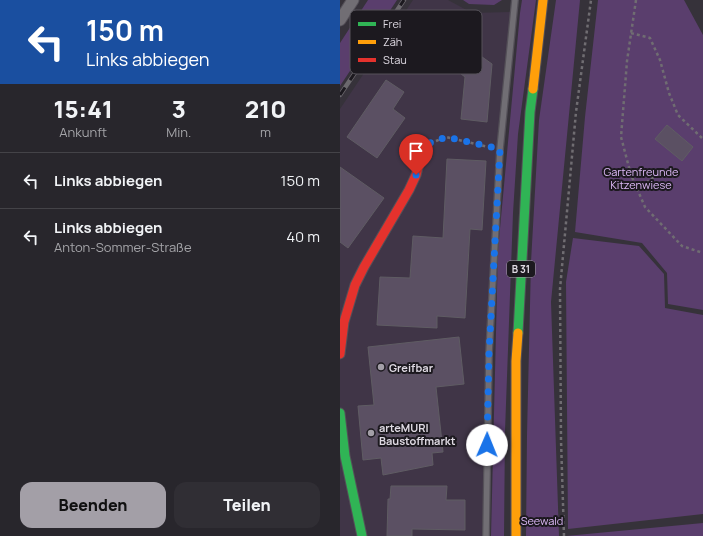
<!DOCTYPE html>
<html lang="de">
<head>
<meta charset="utf-8">
<style>
  :root { --surface:#28262c; --page:#302e34; --text:#f1f3f6; --muted:#a5a5a9; --line:#444348; --accent:#a39fa7 }
  body { margin:0; font-family:Manrope,sans-serif; background:var(--page); color:var(--text); height:100vh; display:flex; flex-direction:column; font-size:15px; white-space:nowrap }
  * { box-sizing:border-box; margin:0 }
  p { font-size:13px; color:var(--muted) }
  .icon { flex:none; width:22px; height:22px; fill:none; stroke:currentColor; stroke-width:2; stroke-linecap:round; stroke-linejoin:round }
  .map { position:relative; flex:1; overflow:hidden }
  .side { display:flex; flex-direction:column; background:var(--surface); width:340px }
  .side>* { flex:none }
  .guide { background:#1a4fa0; color:#fff; overflow:hidden }
  .pin { position:absolute; display:grid; place-items:center; width:34px; height:34px; color:#fff; margin:-41px -17px; border-radius:50% 50% 50% 0; rotate:-45deg; box-shadow:0 0 4px #0007 }
  .pin .icon { rotate:45deg }
  .me { position:absolute; width:44px; margin:-22px; rotate:1deg; stroke-linejoin:round; filter:drop-shadow(0 0 3px #0008) }
  .turn { display:flex; align-items:center; gap:14px; height:84px; padding:0 20px; font-size:18px }
  .turn .icon { width:52px; height:52px; stroke-width:2.5 }
  .turn b { display:block; font-size:28px; line-height:34px }
  .eta { display:flex; justify-content:space-evenly; align-items:center; height:68px; text-align:center }
  .eta b { font-size:24px; font-weight:800; line-height:28px }
  .action { display:flex; gap:8px; margin-top:auto; padding:8px 20px }
  .action a { flex:1; height:46px; border-radius:12px; background:var(--accent); color:#111; font-size:16px; font-weight:800; line-height:46px; text-align:center }
  .action a+a { background:var(--page); color:var(--text) }
  ul { padding:0; list-style:none }
  li { display:flex; align-items:center; gap:12px; height:56px; padding:0 20px; border-top:1px solid var(--line) }
  li div { flex:1 }
  li b { display:block; font-size:15px }
  li em { font-style:normal }
  main { display:flex; flex:1; min-height:0 }
  .map>svg:first-child { display:block }
  .built { fill:#403547 }
  .green { fill:#5a3e6d }
  .building { fill:#5b5063; stroke:#5f5c63 }
  .lines { fill:none; stroke-linecap:round; stroke-linejoin:round }
  .lane-casing { stroke:#545058; stroke-width:8 }
  .street-casing { stroke:#545058; stroke-width:13 }
  .fast-casing { stroke:#545058; stroke-width:11 }
  .slow-casing { stroke:#545058; stroke-width:11 }
  .jam-casing { stroke:#545058; stroke-width:11 }
  .path { stroke:#706d72; stroke-width:2.5; stroke-dasharray:3 3; stroke-linecap:butt }
  .lane { stroke:#716e74; stroke-width:5.5 }
  .street { stroke:#716e74; stroke-width:11 }
  .fast { stroke:#30b455; stroke-width:9 }
  .slow { stroke:#ff9f0a; stroke-width:9 }
  .jam { stroke:#e5322d; stroke-width:9 }
  .rail-casing { stroke:#6b686d; stroke-width:4.5 }
  .rail { stroke:#1c191f; stroke-width:3; stroke-dasharray:9; stroke-linecap:butt }
  .route { stroke:#1a73e8; stroke-width:7; stroke-dasharray:0 12.6 }
  .poi-dot { fill:#a39fa7; stroke:#1c191f; stroke-width:1.5 }
  .labels { text-anchor:middle; dominant-baseline:central; stroke-width:4; stroke-linejoin:round; paint-order:stroke }
  .shield { fill:#1c191f; stroke:#a49fa8; stroke-width:1 }
  .shield-label { font-size:10px; font-weight:bold; fill:#ded9e2 }
  .park-label { font-size:11px; fill:#dcb8f6; stroke:#1c191f }
  .poi-label { font-size:11px; font-weight:bold; fill:#ded9e2; stroke:#1c191f; text-anchor:start }
  .key { fill:#1c191f; stroke:#56535a; stroke-width:1 }
  .key-label { font-size:11px; fill:#ded9e2 }
</style>
</head>
<body>
<main>
<section class="side">
<div class="guide">
<div class="turn"><svg class="icon" aria-label="left" viewBox="0 0 24 24"><path d="M17 20v-9H6M10 6l-5 5 5 5"/></svg><div><b>150 m</b>Links abbiegen</div></div>
</div>
<div class="eta">
<div><b>15:41</b><p>Ankunft</p></div>
<div><b>3</b><p>Min.</p></div>
<div><b>210</b><p>m</p></div>
</div>
<ul>
<li><svg class="icon" aria-label="left" viewBox="0 0 24 24"><path d="M17 20v-9H6M10 6l-5 5 5 5"/></svg><div><b>Links abbiegen</b></div><em>150 m</em></li>
<li><svg class="icon" aria-label="left" viewBox="0 0 24 24"><path d="M17 20v-9H6M10 6l-5 5 5 5"/></svg><div><b>Links abbiegen</b><p>Anton-Sommer-Straße</p></div><em>40 m</em></li>
</ul>
<div class="action"><a>Beenden</a><a>Teilen</a></div>
</section>
<div class="map">
<svg width="363" height="536" viewBox="0 0 363 536">
  <rect width="100%" height="100%" fill="#36323a"/>
  <!-- built -->
  <path class="built" d="M73 0H108L132 13 171 12 147 353 144 536H0V109Z"/>
  <!-- green -->
  <path class="green" d="M28 0H57L0 86V43Z
    M123 0H162L154 5 129 4Z
    M182 0H196L178 134 173 213 165 431 164 536H151L158 250 180 13Z
    M216 0H240L211 302 219 536H186L187 435 191 262 199 120Z
    M258 0H344L363 35V310L328 304 327 273 302 243 235 232 245 117Z
    M233 238 299 246 324 274 325 308 363 315V514L228 529 226 282Z
    M363 523V536H226Z"/>
  <!-- building -->
  <path class="building" d="M107 32 152 64 147 122 121 119 125 77 111 66 109 68 91 55Z
    M46 80 64 92 53 109 65 118 37 158 7 137Z
    M327 125 353 147 342 161 315 139Z
    M107 159 146 161 142 230 130 229 125 318 97 316V328L37 325 40 277 70 278 73 236 103 238Z
    M0 167 44 198 8 248 0 242Z
    M119 337 124 384 96 387 103 452 92 453 93 465 43 475 41 458 23 460 18 406 34 405 28 347Z
    M51 486H107L106 500H125V530L72 529V536H47L48 499H50Z"/>
  <g class="lines">
    <defs>
      <path id="lane" d="M146 536 149 353 160 149 175 0"/>
      <path id="street" d="M0 20 13 0"/>
      <path id="fast" d="M178 333 190 112 193 89
        M0 413 5 456 22 536"/>
      <path id="slow" d="M193 89 203 0
        M176 536V361L178 333"/>
      <path id="jam" d="M0 354 4 322 15 285 24 267 69 190 76 175 84 145"/>
    </defs>
    <!-- lane casing -->
    <use href="#lane" class="lane-casing"/>
    <!-- street casing -->
    <use href="#street" class="street-casing"/>
    <!-- fast casing -->
    <use href="#fast" class="fast-casing"/>
    <!-- slow casing -->
    <use href="#slow" class="slow-casing"/>
    <!-- jam casing -->
    <use href="#jam" class="jam-casing"/>
    <!-- path -->
    <path class="path" d="M296 0 287 61 281 137 291 175 305 207 342 246 363 253
      M291 33 310 38 320 60 329 93 338 115 363 139
      M96 141 106 137 153 148
      M297 190 324 169
      M224 536 221 440 220 289 236 112 251 0"/>
    <!-- lane -->
    <use href="#lane" class="lane"/>
    <!-- street -->
    <use href="#street" class="street"/>
    <!-- fast -->
    <use href="#fast" class="fast"/>
    <!-- slow -->
    <use href="#slow" class="slow"/>
    <!-- jam -->
    <use href="#jam" class="jam"/>
    <defs>
      <path id="rail" d="M0 95 64 0"/>
    </defs>
    <!-- rail casing -->
    <use href="#rail" class="rail-casing"/>
    <!-- rail -->
    <use href="#rail" class="rail"/>
  </g>
  <g class="lines">
    <!-- route -->
    <path class="route" d="M76 175 84 145 106 137 160 149 149 353 147 445"/>
  </g>
  <!-- markers -->
  <g class="poi-dot">
    <circle cx="41" cy="367" r="4"/>
    <circle cx="31" cy="433" r="4"/>
  </g>
  <g class="labels">
    <!-- shield labels -->
    <rect class="shield" x="167" y="261" width="28" height="16" rx="3"/>
    <g class="shield-label">
      <text x="181" y="269">B 31</text>
    </g>
    <!-- park labels -->
    <g class="park-label">
      <text x="301" y="171">Gartenfreunde<tspan x="301" dy="13">Kitzenwiese</tspan></text>
      <text x="202" y="520">Seewald</text>
    </g>
    <!-- poi labels -->
    <g class="poi-label">
      <text x="49" y="367">Greifbar</text>
      <text x="39" y="427">arteMURI<tspan x="39" dy="13">Baustoffmarkt</tspan></text>
    </g>
  </g>
  <!-- legend -->
  <rect x="10" y="10" width="132" height="64" rx="6" class="key"/>
  <rect x="18" y="22" width="18" height="4" fill="#30b455"/>
  <rect x="18" y="40" width="18" height="4" fill="#ff9f0a"/>
  <rect x="18" y="58" width="18" height="4" fill="#e5322d"/>
  <g class="key-label">
    <text x="43" y="28">Frei</text>
    <text x="43" y="46">Zäh</text>
    <text x="43" y="64">Stau</text>
  </g>
</svg>
<div class="pin" style="left:76px;top:175px;background:#d93025"><svg class="icon" aria-label="arrive" viewBox="0 0 24 24"><path d="M6 21V4h12l-3 4 3 4H6"/></svg></div>
<svg class="me" style="left:147px;top:445px" viewBox="-20 -20 40 40"><circle r="19" fill="#fff"/><path d="M0-13L10 11 0 6-10 11z" fill="#1a73e8"/></svg>
</div>
</main>
</body>
</html>
